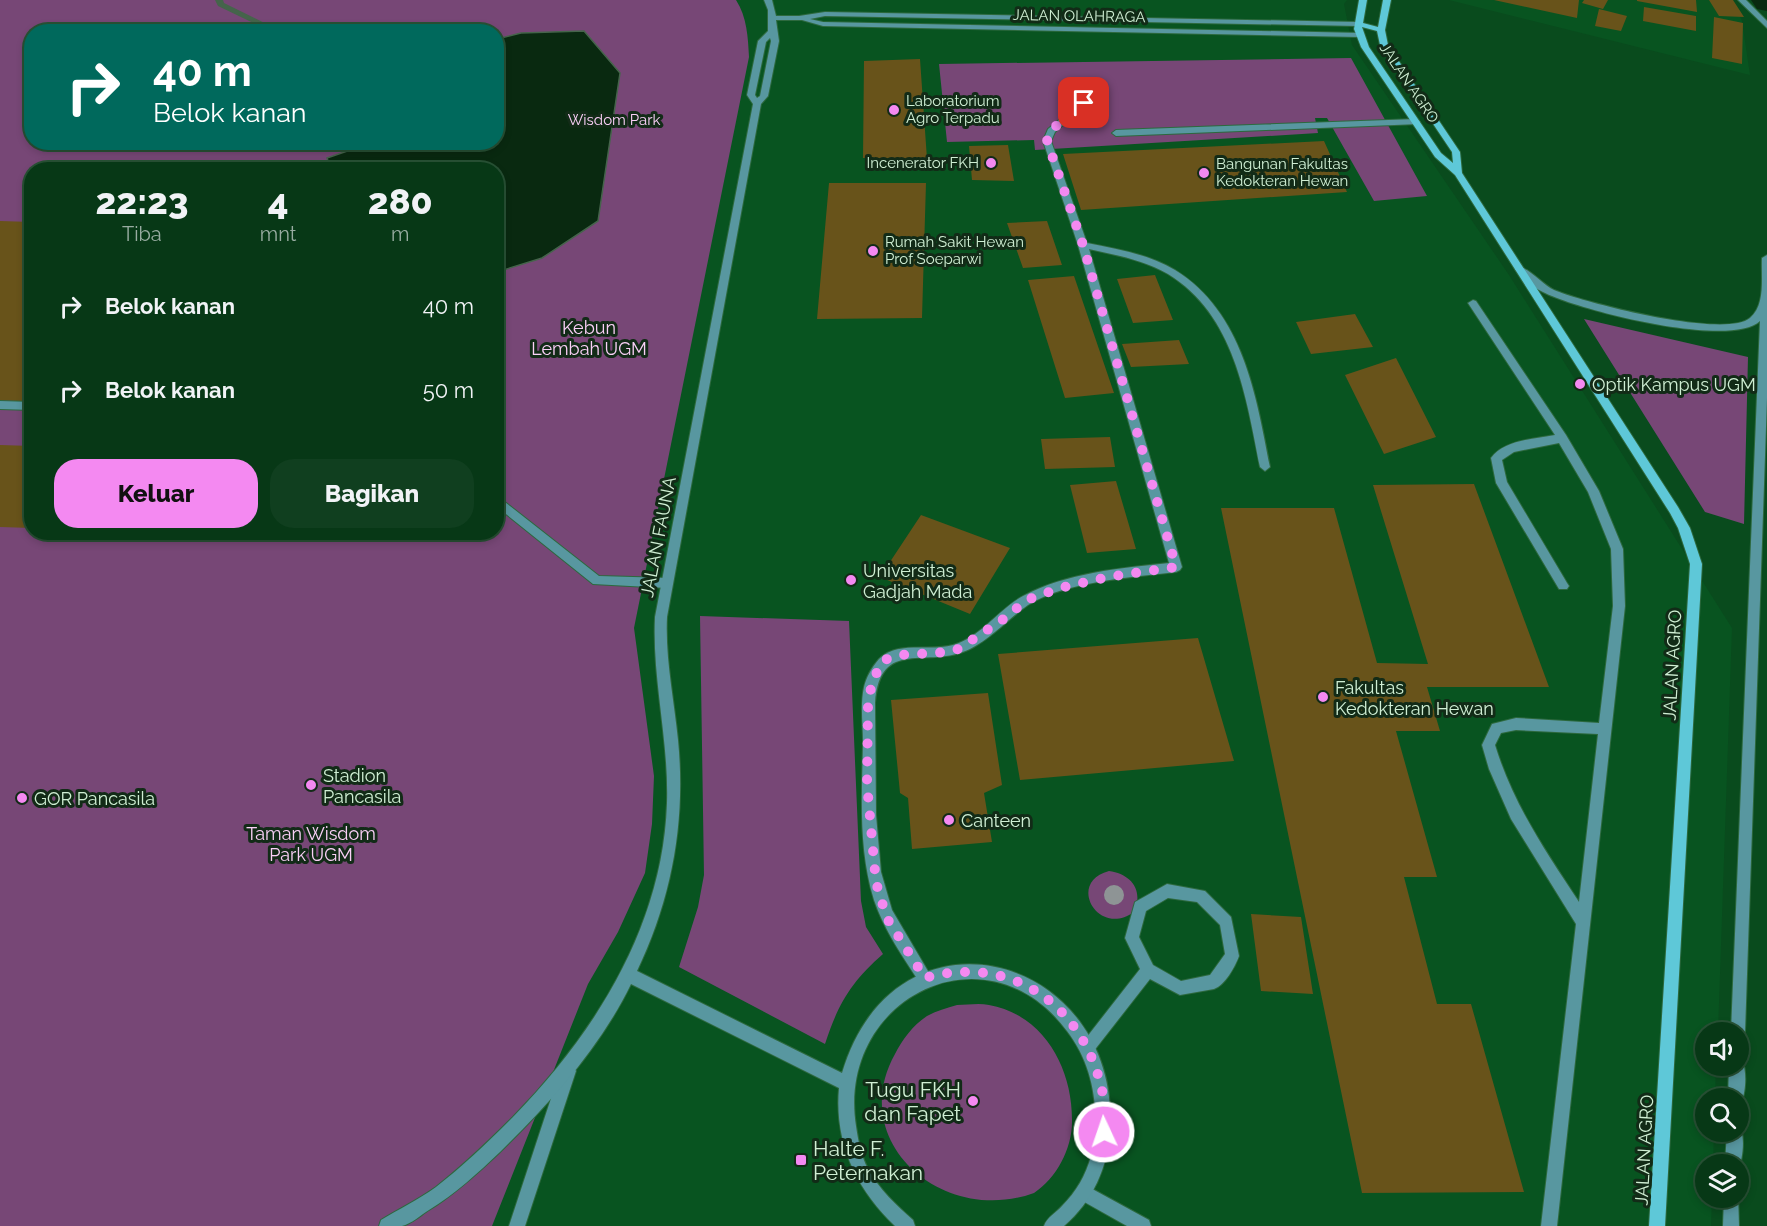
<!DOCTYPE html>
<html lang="id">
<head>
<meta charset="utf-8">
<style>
  :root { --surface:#073816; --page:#103f1f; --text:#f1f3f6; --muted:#98aca1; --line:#285235; --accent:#f489f1 }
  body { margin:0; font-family:Raleway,sans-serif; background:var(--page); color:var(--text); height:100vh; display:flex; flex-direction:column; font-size:22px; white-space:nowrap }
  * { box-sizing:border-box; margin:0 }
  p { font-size:20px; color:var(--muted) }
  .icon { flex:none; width:33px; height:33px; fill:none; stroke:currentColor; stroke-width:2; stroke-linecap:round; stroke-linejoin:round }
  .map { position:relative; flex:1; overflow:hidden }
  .drawer { position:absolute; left:24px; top:162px; width:480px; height:378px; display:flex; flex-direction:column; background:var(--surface); border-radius:24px; box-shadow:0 3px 9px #0003,0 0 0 2px var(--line) }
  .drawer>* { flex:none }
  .top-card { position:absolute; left:24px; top:24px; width:480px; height:126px; border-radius:24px; box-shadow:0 3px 9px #0003,0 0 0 2px var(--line); background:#00695c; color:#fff; overflow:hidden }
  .fabs { position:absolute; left:1695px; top:1022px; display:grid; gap:12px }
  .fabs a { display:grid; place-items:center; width:54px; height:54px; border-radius:50%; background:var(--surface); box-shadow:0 3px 9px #0003,0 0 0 2px var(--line); font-size:30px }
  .pin { position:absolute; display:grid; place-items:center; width:51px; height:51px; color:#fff; margin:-26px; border-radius:12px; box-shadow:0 3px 9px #0006 }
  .me { position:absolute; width:66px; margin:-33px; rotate:357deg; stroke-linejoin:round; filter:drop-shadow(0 0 4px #0008) }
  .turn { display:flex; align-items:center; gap:21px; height:126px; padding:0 30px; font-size:27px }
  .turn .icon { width:78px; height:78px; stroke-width:2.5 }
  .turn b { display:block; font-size:42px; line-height:51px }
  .eta { display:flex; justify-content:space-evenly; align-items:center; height:102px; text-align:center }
  .eta b { font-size:36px; font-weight:800; line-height:42px }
  .button { display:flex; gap:12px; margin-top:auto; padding:12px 30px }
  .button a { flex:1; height:69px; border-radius:24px; background:var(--accent); color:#111; font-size:24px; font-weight:800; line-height:69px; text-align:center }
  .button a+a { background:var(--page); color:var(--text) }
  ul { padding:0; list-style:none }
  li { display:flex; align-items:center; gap:18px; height:84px; padding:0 30px }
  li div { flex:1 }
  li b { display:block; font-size:22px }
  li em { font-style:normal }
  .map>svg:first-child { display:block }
  .built { fill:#085420; fill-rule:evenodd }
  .green { fill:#774776; fill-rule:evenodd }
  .water { fill:#092910; stroke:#45644b; stroke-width:1.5 }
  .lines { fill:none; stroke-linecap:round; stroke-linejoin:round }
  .stream { fill:#45644b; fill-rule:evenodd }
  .canal { fill:#092910; fill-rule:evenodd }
  .building { fill:#68531a }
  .service-casing { stroke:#2d693e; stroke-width:2 }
  .minor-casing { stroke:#2d693e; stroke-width:2 }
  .secondary-casing { stroke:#2d693e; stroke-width:2 }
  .service { fill:#5897a0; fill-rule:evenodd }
  .minor { fill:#5897a0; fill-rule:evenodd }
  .secondary { fill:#5ec8d8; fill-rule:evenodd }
  .tree { fill:#8e9495 }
  .route { stroke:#f489f1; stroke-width:10; stroke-dasharray:0 18 }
  .poi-dot { fill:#f489f1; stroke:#122b17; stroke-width:2 }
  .labels { text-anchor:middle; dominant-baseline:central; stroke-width:6; stroke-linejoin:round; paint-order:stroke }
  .far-street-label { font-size:15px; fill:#d0efd4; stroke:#122b17 }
  .far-poi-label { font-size:15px; fill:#d0efd4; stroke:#122b17; text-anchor:start }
  .far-park-label { font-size:15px; fill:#fbd0f8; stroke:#122b17 }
  .park-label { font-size:18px; fill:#fbd0f8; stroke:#122b17 }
  .poi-label { font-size:18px; fill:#d0efd4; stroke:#122b17; text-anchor:start }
  .street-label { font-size:18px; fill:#d0efd4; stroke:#122b17 }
  .near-poi-label { font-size:21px; fill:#d0efd4; stroke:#122b17; text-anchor:end }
</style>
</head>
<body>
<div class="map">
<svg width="1767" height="1226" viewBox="0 0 1767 1226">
  <rect width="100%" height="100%" fill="#094b1d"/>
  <!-- built -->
  <path class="built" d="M0 0H1347L1344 4 1352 45 1509 275 1732 628 1718 1032H1706V1065H1716L1715 1098H1706V1131H1714L1713 1164H1706V1197H1712L1711 1226H0ZM32 32H496V142H32ZM32 170H496V532H32Z
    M1449 0H1729L1734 3 1742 21 1750 75Z"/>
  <!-- green -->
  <path class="green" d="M0 0H736C747 17 748 37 749 57L634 628 654 776 652 824 645 873 618 932 588 984 492 1226H0ZM32 32H496V142H32ZM32 170H496V532H32Z
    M1351 58 1427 196 1374 201 1327 118H1315L1318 133 1035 150 1034 140 947 142 939 64Z
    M1584 319 1748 357 1744 524 1705 512Z
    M700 616 849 621 861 901 866 927 883 954C851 982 838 1004 825 1044L679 967 698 907 704 875Z
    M1109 871C1131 874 1144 890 1134 912 1098 938 1066 882 1109 871Z
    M957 1005C967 1005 979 1003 989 1005 1044 1015 1072 1068 1072 1119 1073 1147 1057 1178 1034 1193 943 1226 846 1142 895 1054 902 1040 913 1025 927 1016 936 1011 947 1008 957 1005Z"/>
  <!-- water -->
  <path class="water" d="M584 31 620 73 598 221 542 258 497 272 496 170 331 169 327 158 356 148 353 143 496 142 497 39 521 33Z"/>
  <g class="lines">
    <!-- stream -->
    <path class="stream" d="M215 0H223L224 3 283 32H272L218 6Z"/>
    <!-- canal -->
    <path class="canal" d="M1751 0H1767V11L1757 9Z"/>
  </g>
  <!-- building -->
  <path class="building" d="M1494 0H1579L1577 18Z
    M1584 0H1608L1603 9 1582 3Z
    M1637 0H1696L1697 12 1637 1Z
    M1709 0H1733L1744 17 1719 16Z
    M1644 7 1696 16V31L1643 21Z
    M1599 9 1627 16 1621 31 1595 26Z
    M1714 17 1743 23 1742 64 1712 58Z
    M920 59 927 159 863 158 864 61Z
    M1324 141 1347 192 1081 210 1063 154Z
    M1008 145 1014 181 972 180 969 146Z
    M829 183H926L922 318 817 319Z
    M0 221 32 222V402L0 400Z
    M1047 221 1062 265 1023 268 1007 223Z
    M1155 275 1173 320 1133 323 1117 279Z
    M1074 276 1114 393 1065 398 1028 280Z
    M1355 314 1373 347 1311 354 1296 322Z
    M1179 340 1189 364 1131 367 1122 344Z
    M1396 358 1436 437 1384 454 1345 375Z
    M1110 437 1115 467 1045 469 1041 439Z
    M0 445 32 446V528L0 527Z
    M1116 481 1136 549 1087 553 1070 485Z
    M1474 484 1549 687H1427L1440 731H1396L1437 877H1404L1437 1004H1471L1524 1192 1362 1193 1221 508H1334L1377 663 1428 664 1373 485Z
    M921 515 1010 548 970 614 880 577Z
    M237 532H405L403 540 237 534Z
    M1198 638 1234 761 1020 780 998 654Z
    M988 693 1002 785 984 793 992 842 912 849 908 798 900 793 891 700Z
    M1251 914 1301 917 1313 994 1261 991Z"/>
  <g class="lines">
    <defs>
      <path id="service" d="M1082 101 1089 103 1055 132 1051 141 1087 243C1117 249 1148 254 1175 270 1243 312 1256 395 1270 467L1265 471 1260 467C1246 397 1235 315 1168 274 1144 260 1116 255 1089 249L1182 567 1180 570 1176 572C1133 577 1064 582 1028 605 1008 619 992 638 970 649 928 670 880 636 875 703L876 815 881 872 892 910 932 978 930 983 925 985 920 983C903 957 884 930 874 900 858 849 862 794 863 742 863 724 860 705 864 687 866 678 872 667 879 659 898 640 930 652 953 645 981 637 998 610 1023 596 1066 573 1121 568 1169 563L1078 245 1043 141 1048 129Z
        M1416 119 1420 122 1419 124 1116 136 1112 133 1116 130Z
        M1473 300 1476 301 1566 435 1599 491 1623 549 1625 606 1557 1226H1541L1576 924 1511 819 1489 769 1482 745 1492 724 1516 718 1599 723 1613 606 1611 549 1588 492 1559 443 1514 452 1502 460 1507 482 1567 583 1569 586 1567 589H1559L1496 483 1491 458C1504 440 1534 439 1555 435L1468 303ZM1516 730 1598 734 1579 902C1546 852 1513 804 1495 745L1501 733Z
        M0 401 32 402V410L0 409Z
        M496 495 599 576 667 578 671 580 673 583 671 586 667 588 593 584 496 506Z
        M1167 884 1205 891 1231 917 1239 956C1235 967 1225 985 1214 989L1180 995 1150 979 1093 1052 1088 1055 1083 1052 1080 1047 1083 1042 1140 969 1125 938 1135 902ZM1168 898 1197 902 1220 925 1225 954 1210 975 1181 981 1153 965 1139 937 1146 911Z
        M568 1063 573 1066 576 1071 525 1226H509L560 1071 563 1066Z
        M1085 1185 1149 1220 1151 1226H1127L1079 1199 1077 1193 1079 1187Z"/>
      <path id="minor" d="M764 0H772L776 16H799L825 12 1358 22 1362 24 1358 26 825 16 810 19 823 22 1362 33 1363 35 1359 37 823 26 802 20H776L779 41 768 96 761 104 667 617C665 658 674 699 678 740 686 821 672 898 637 971L842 1073C896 892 1120 955 1110 1130 1108 1167 1093 1201 1064 1226H1044C1047 1217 1056 1213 1062 1206 1076 1192 1086 1175 1091 1156 1101 1113 1094 1066 1067 1031 986 922 836 999 856 1126 858 1140 861 1156 868 1169 879 1189 896 1205 913 1220L915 1226H895C856 1189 834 1142 839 1088L631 984C600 1048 550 1103 500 1152 478 1173 455 1194 429 1210 421 1215 411 1224 402 1226 395 1226 386 1226 379 1226L381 1220C399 1209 418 1200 436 1187 463 1166 488 1142 513 1117 596 1032 663 925 667 803 669 740 652 679 655 617L753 104 747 95 758 41 768 31V10ZM770 38 771 41 760 96 757 98 755 95 766 42Z
        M1738 0H1746L1767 21V28Z
        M1767 255V398L1745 1032 1743 1037 1738 1039V1032H1731L1760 321C1730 349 1578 310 1543 292 1533 287 1522 278 1515 269L1517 267C1526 265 1543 285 1554 290 1585 303 1725 339 1750 318 1766 305 1761 277 1762 258Z
        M1738 1058 1742 1060C1747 1071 1746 1092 1741 1103L1738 1105V1098H1728L1729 1065H1738Z
        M1738 1125C1746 1133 1743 1159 1738 1170V1164H1725L1727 1131H1738Z
        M1738 1193 1739 1226H1723L1724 1197H1738Z"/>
      <path id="secondary" d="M1359 0H1367L1363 23 1378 27 1383 0H1391L1385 30 1388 45 1460 152 1462 173 1678 507 1690 528 1702 564 1665 1226H1649L1690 564 1678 528 1670 513 1455 175 1435 157 1361 47 1354 29ZM1362 27 1377 31 1380 45 1452 152 1453 163 1441 153 1369 47Z"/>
    </defs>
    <!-- service casing -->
    <use href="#service" class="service-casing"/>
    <!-- minor casing -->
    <use href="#minor" class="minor-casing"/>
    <!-- secondary casing -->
    <use href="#secondary" class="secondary-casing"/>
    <!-- service -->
    <use href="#service" class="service"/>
    <!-- minor -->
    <use href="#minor" class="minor"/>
    <!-- secondary -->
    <use href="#secondary" class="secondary"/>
  </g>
  <!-- trees -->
  <circle class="tree" cx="1114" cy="895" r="10"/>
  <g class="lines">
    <!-- route -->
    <path class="route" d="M1084 103 1050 131 1047 141 1083 245 1176 567 1108 577 1060 588 1027 600 1001 621 958 649 950 652 900 655 884 660 872 681 868 707 867 784 875 872 878 891 888 920 925 978C1009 954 1081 1003 1101 1086 1105 1100 1103 1117 1104 1132"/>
  </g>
  <!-- markers -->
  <g class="poi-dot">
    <circle cx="894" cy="110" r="6"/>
    <circle cx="991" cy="163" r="6"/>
    <circle cx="1204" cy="173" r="6"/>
    <circle cx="873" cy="251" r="6"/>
    <circle cx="1580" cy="384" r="6"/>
    <circle cx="851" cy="580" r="6"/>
    <circle cx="1323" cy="697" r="6"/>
    <circle cx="311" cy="785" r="6"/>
    <circle cx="22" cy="798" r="6"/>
    <circle cx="949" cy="820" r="6"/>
    <circle cx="973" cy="1101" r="6"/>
    <rect x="795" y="1154" width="12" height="12" rx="3"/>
  </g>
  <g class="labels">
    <!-- far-street labels -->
    <g class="far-street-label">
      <text transform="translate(1079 16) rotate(1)">JALAN OLAHRAGA</text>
      <text transform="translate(1409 83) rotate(56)">JALAN AGRO</text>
    </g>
    <!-- far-poi labels -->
    <g class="far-poi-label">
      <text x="906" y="101">Laboratorium<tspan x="906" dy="17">Agro Terpadu</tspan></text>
      <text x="979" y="163" text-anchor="end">Incenerator FKH</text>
      <text x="1216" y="164">Bangunan Fakultas<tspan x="1216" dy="17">Kedokteran Hewan</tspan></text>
      <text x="885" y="242">Rumah Sakit Hewan<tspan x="885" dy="17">Prof Soeparwi</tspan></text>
    </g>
    <!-- far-park labels -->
    <g class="far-park-label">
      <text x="614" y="120">Wisdom Park</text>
    </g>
    <!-- park labels -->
    <g class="park-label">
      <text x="589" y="327">Kebun<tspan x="589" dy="21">Lembah UGM</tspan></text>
      <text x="311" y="833">Taman Wisdom<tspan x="311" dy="21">Park UGM</tspan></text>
    </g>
    <!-- poi labels -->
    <g class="poi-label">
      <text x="1592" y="384">Optik Kampus UGM</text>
      <text x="863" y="570">Universitas<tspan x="863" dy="21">Gadjah Mada</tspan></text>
      <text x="1335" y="687">Fakultas<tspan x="1335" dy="21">Kedokteran Hewan</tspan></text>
      <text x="323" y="775">Stadion<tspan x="323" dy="21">Pancasila</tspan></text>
      <text x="34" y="798">GOR Pancasila</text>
      <text x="961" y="820">Canteen</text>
    </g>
    <!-- street labels -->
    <g class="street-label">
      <text transform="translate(658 537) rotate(-79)">JALAN FAUNA</text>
      <text transform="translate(1672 665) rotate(-87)">JALAN AGRO</text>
      <text transform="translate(1644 1150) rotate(-87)">JALAN AGRO</text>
    </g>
    <!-- near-poi labels -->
    <g class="near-poi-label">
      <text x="961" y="1089">Tugu FKH<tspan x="961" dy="24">dan Fapet</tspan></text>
      <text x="813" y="1148" text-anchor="start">Halte F.<tspan x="813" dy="24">Peternakan</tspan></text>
    </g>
  </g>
</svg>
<div class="fabs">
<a><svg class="icon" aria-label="sound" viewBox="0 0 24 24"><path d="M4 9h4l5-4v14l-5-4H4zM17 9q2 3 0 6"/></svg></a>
<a><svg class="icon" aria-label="search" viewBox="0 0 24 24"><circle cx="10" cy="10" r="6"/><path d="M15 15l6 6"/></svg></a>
<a><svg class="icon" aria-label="layers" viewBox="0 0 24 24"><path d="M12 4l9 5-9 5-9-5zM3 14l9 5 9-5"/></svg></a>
</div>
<div class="pin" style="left:1084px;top:103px;background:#d93025"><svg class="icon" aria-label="arrive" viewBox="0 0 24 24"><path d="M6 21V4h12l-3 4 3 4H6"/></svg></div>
<svg class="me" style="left:1104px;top:1132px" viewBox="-20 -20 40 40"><circle r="17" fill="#f489f1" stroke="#fff" stroke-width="3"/><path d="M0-11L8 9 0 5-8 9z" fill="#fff"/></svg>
<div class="top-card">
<div class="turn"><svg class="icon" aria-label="right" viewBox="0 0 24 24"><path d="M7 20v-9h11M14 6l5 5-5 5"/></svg><div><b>40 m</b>Belok kanan</div></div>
</div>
<section class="drawer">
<div class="eta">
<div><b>22:23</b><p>Tiba</p></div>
<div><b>4</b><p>mnt</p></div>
<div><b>280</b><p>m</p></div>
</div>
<ul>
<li><svg class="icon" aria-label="right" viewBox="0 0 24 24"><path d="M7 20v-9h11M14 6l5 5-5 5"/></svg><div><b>Belok kanan</b></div><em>40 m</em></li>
<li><svg class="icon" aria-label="right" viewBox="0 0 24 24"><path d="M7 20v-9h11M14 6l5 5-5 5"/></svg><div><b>Belok kanan</b></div><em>50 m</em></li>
</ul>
<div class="button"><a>Keluar</a><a>Bagikan</a></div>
</section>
</div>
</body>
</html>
